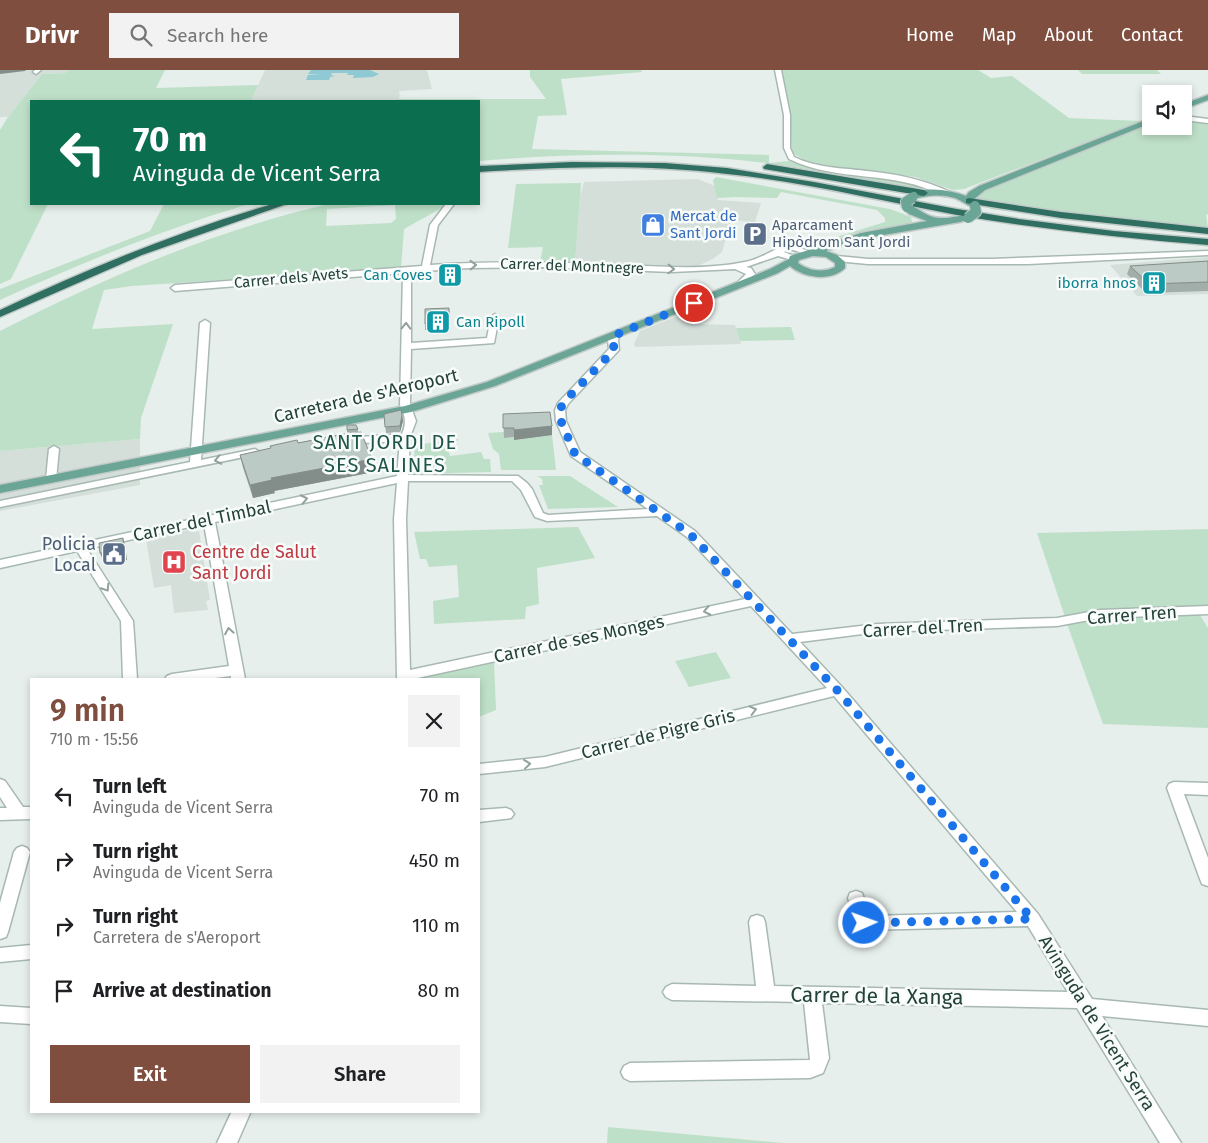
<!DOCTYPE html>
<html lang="en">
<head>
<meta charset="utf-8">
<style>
  :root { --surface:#fff; --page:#f2f2f2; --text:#202124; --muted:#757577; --accent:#7f4e3f }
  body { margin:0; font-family:"Fira Sans",sans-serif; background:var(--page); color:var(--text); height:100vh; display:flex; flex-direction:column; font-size:19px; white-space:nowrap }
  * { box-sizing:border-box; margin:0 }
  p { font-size:16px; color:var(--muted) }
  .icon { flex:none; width:28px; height:28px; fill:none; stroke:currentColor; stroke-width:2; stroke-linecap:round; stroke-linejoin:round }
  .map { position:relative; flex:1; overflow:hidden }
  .sheet { position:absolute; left:30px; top:608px; width:450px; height:435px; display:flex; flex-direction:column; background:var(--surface); border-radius:0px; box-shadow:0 2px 8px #0003 }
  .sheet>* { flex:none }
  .banner { position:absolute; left:30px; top:30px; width:450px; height:105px; border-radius:0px; box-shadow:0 2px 8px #0003; background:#0b6e4f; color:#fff; overflow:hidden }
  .controls { position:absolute; left:1142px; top:15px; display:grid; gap:10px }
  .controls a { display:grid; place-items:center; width:50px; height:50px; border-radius:0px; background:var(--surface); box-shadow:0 2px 8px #0003; font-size:25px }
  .pin { position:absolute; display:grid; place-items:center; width:42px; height:42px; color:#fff; margin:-21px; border:2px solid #fff; border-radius:50%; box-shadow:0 1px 5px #0007 }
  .me { position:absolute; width:55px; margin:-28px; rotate:88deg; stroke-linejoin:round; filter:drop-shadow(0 0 4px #0008) }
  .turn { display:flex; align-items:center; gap:18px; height:105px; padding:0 20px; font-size:22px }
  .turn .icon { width:65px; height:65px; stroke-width:2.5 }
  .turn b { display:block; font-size:35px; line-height:42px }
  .round { display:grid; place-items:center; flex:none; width:52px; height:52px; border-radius:0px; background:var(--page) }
  .head { display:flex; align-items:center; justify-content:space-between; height:85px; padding:0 20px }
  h1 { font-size:30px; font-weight:600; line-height:38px; color:var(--accent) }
  .cta { display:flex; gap:10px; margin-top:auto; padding:10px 20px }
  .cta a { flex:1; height:58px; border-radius:0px; background:var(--accent); color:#fff; font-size:20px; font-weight:600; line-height:58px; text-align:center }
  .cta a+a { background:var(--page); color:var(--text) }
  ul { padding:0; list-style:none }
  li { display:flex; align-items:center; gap:15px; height:65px; padding:0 20px }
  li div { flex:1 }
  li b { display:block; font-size:19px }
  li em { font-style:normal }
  header { display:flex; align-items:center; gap:30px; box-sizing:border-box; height:70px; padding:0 25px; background:var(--accent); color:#fff }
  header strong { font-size:24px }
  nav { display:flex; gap:28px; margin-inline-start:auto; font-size:18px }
  .search { width:350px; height:45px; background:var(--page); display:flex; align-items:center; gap:12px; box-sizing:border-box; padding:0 18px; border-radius:0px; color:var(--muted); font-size:19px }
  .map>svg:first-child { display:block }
  .built { fill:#d4dfda }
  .green { fill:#bfe0c8; fill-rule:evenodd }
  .water { fill:#8ec9d4 }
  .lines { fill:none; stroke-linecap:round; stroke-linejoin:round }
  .minor-casing { stroke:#a8b8b2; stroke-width:3 }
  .major-casing { stroke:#c2cac8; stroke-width:3 }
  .highway-casing { stroke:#c2cac8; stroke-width:3 }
  .minor { fill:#fff; fill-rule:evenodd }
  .major { fill:#6aa596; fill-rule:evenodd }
  .highway { fill:#2f6f62; fill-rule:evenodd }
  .major-bridge-far1-casing { stroke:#c2cac8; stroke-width:9; stroke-linecap:butt }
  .major-bridge-casing { stroke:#c2cac8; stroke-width:12; stroke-linecap:butt }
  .major-bridge-far1 { stroke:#6aa596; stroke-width:8 }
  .major-bridge { stroke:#6aa596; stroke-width:10 }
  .wall { fill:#a1aea9 }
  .shaded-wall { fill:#838d89 }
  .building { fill:#bbcac4; stroke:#838d89 }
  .oneway { stroke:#92a09c }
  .route { stroke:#1a73e8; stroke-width:9; stroke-dasharray:0 16.2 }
  .labels { text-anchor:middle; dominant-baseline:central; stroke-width:5; stroke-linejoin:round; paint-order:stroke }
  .far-shop-label { font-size:15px; fill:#366cbe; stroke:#f7fbf9; text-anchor:start }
  .far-service-label { font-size:15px; fill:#4e5e75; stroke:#f7fbf9; text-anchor:start }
  .far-street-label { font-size:15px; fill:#24423a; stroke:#f7fbf9 }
  .far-culture-label { font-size:15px; fill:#0d838f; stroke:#f7fbf9; text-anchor:end }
  .street-label { font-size:18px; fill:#24423a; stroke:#f7fbf9 }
  .service-label { font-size:18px; fill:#4e5e75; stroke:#f7fbf9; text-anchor:end }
  .health-label { font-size:18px; fill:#be3a42; stroke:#f7fbf9; text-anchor:start }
  .quarter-label { font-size:20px; letter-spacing:1px; fill:#1f5548; stroke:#f7fbf9 }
  .near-street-label { font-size:21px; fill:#24423a; stroke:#f7fbf9 }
</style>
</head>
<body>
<header>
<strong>Drivr</strong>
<div class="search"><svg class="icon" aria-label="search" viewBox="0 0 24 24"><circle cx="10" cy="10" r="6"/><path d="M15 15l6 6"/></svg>Search here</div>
<nav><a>Home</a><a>Map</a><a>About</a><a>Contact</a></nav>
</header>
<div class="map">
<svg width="1208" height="1073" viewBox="0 0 1208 1073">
  <rect width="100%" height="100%" fill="#e6efeb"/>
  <!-- built -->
  <path class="built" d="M0 0H69L65 3 42 4 8 47H0Z
    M265 0H427L432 19 399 21 400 26 397 31H251Z
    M698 109 715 116 718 130 761 133 755 152 731 150 722 182 713 189 693 198 575 193 580 126 584 112Z
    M1208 187V224L1137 226 1110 195Z
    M695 239V254L735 255 741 274 635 277 634 274 640 261Z
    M140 369V415L0 441V381Z
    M193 459 194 462 199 461 210 530 206 531 208 540 174 543 171 515 154 518 146 469Z"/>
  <!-- green -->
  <path class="green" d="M69 0H165L156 18 258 15 251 31H31V134H48L11 209 0 214V60L8 47 42 4 65 3Z
    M530 0H641L642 2 561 9 567 45 538 46 532 79 769 85V93L789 91 806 97 896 110 921 118 918 119C867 111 817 99 767 93 672 82 574 83 479 91V31H397V29H546L530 7Z
    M781 0H978L991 8 1012 6 1069 48 1142 51 964 119 953 120 915 107 810 93 792 83 790 45Z
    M1078 0H1157L1161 4H1082Z
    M1184 49 1208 53V144L1206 145 1208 158 1084 146 975 128V126L991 118 1151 54V56H1184Z
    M716 107 890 139 911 147 912 152 905 155 862 161 836 169 833 168 885 152V148L877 140 781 122 777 128 737 127 717 128 713 110Z
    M581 113 575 193 540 192 543 177 508 178 516 114Z
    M164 134H249C164 159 81 193 0 230V219L150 161Z
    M328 134H449L404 159 401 198 132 216 104 220 92 259 173 254 141 348 140 369 0 381V261C106 207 211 162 328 134ZM395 135 396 149 391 153 326 156 327 139Z
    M991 137 1208 163 1131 157 990 139Z
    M791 257 795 270 740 271 736 258Z
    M504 362V368L514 367 515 370 552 365 556 400H501L499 384 493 379 488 363Z
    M458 369V371L446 373 450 386 481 382 484 389H490L491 402 413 404 415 375Z
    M537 406H570L618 437 548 439 539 415H543L542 409Z
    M578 457 595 488 537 498 539 534 526 537 525 549 434 554 433 531 459 527 457 495 429 497 426 489H420L414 462Z
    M1208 459V538L1065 547 1037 463Z
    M1200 545 1208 558V658L1103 654 1067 554 1112 549Z
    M716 582 731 608 689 617 675 591Z
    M494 592 496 640 479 647V609H420Z
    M608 1057 784 1073H607Z"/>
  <!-- water -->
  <path class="water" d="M311 0H370L379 4 373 7 353 8 354 5H347L348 3H332L331 5 335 6 330 7 329 10H306L308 5 321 4H308Z"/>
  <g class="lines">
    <defs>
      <path id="minor" d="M35 0H41L36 4 33 2Z
        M775 0H781L790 45V78L794 87C817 98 842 98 867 101 896 104 923 109 950 122V126H944C892 99 837 113 789 89L784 78V45Z
        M1184 46 1208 49V53L1184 50Z
        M446 134H454L438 155 430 195C490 191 549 192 609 194 653 196 701 201 745 192 762 189 774 178 790 174L813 183 809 185 790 179 784 182 796 187V191L778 186 746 197 751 198 755 204 740 217 736 214 746 204 735 199 672 202 545 197 469 198 411 202V273L487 268 491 247 495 244 499 247 494 273 411 279 410 335 416 351 410 367 408 405 518 406 527 413 532 419 543 443 548 445 648 439 571 386 556 351 555 340 558 333 609 279 608 270 612 263 615 262 620 265 618 270 619 280 568 334 565 340 566 351 580 382 695 461 792 564 878 554 1057 548 1100 540 1208 536V544L1100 548 1057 556 878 562 800 572 842 617 1038 844 1092 929 1208 940V956L1102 946 1181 1073H1160L1077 938 822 933 829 988 823 1003 810 1008 630 1011 624 1008 621 1002 624 996 630 993 810 990 804 932 672 930 666 927 663 922 666 917 672 914 756 916 749 852 751 847 757 845 763 847 765 852 774 916 1068 922 1028 856 864 860 858 858 848 828 850 823 856 821 862 823 870 846 1017 842 834 626 545 697 479 704V694L545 687 827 618 751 536 413 609H397L394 449 397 413 215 452 245 609H231V606L207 609H165L167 606 172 604 229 596 204 454 87 479 133 551 137 609H123L121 551 77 481 0 498V490L397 406 400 371 346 374 341 371 346 368 402 364C407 353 405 345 400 335L403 203 175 221 171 218 175 215 422 196 430 155ZM408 411H512L521 420 535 447 547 451 657 446 687 467 745 529 410 600 406 449Z
        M1208 181V185L1028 194H868L847 192 833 188 837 186 868 189H992Z
        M205 250 210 253 201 390 255 379 260 382 259 384 0 437V431L190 392 200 253Z
        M54 376 59 379 56 409 51 412 46 409 49 379Z
        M0 709 5 711 23 737H31V749L0 750V738H7L0 727Z
        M1174 712 1208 713V725L1184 724 1208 788V816L1202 814 1200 809 1167 718 1169 714Z
        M506 738 511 740 514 744 511 748 479 752V740Z
        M22 776 27 778 30 782 8 862 6 867 0 869V833L14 782 17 778Z
        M31 875V889L0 892V878Z
        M0 936 31 938V954L0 952Z
        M232 1041H251L237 1073H217Z"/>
      <path id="major" d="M1208 25V30L1184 39V34Z
        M1151 48V53L985 120 973 130 979 135 977 137C969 138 963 131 955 128 942 124 927 125 914 129L909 126C924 115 950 120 966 126L969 122 979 116Z
        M907 134C922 139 926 149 945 148 953 148 967 143 973 148L960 152 866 168 826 181 837 185 845 192V198C831 212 804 208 790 196L778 203 495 316 411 342 0 423V415L405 336 487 312 770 199 789 189 790 186 861 163 927 151 909 144 902 137ZM813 186 826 187 835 193V197C823 203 809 201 798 193L799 190Z"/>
      <path id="highway" d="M572 92 665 93 727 98 814 112 957 139 1019 149 1114 161 1208 169V175C1124 168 1040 159 957 145 881 131 805 112 727 104 644 94 562 97 479 102V96Z
        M767 94 924 120 928 123 924 126 764 99 763 97Z
        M969 128 1061 142 1208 158V164L1061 148 966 133V129Z
        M273 134H287L142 185 0 247V240C89 198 179 161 273 134Z"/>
    </defs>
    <!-- minor casing -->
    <use href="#minor" class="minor-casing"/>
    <!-- major casing -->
    <use href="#major" class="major-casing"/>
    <!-- highway casing -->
    <use href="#highway" class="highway-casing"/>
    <!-- minor -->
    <use href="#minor" class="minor"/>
    <!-- major -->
    <use href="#major" class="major"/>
    <!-- highway -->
    <use href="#highway" class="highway"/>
    <defs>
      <path id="major-bridge-far1" d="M910 129 914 126"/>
      <path id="major-bridge" d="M907 137 906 132 912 128
        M968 148 976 142 975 136"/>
    </defs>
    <!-- major-bridge-far1 casing -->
    <use href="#major-bridge-far1" class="major-bridge-far1-casing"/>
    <!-- major-bridge casing -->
    <use href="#major-bridge" class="major-bridge-casing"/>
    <!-- major-bridge-far1 -->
    <use href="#major-bridge-far1" class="major-bridge-far1"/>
    <!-- major-bridge -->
    <use href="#major-bridge" class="major-bridge"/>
  </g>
  <!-- wall -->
  <path class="wall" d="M1208 191V221L1146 223 1127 204 1130 196Z
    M449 238 450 258 425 260V254Z
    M384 344 402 345 403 351 400 362 386 363Z
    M503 344 552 356V365L514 370V367L504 368Z
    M358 359V363L372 389 374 402 274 421 275 423 253 428 243 398 240 385 347 363V360Z"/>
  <!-- shaded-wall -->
  <path class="shaded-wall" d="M0 0H26L25 1 0 4Z
    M402 345 403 351 400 362V356Z
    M552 356V365L514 370V360Z
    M372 389 374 402 274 421 275 423 253 428 250 415 271 408Z
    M123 468 125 475 127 490 108 494 106 490H103L100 483Z"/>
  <!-- building -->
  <path class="building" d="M1208 191V212L1149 214 1130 196Z
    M449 238V252L425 254V239Z
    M401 340 402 345 400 356 385 357 384 344Z
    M550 342 552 356 514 360V358H503V344Z
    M347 355H356L358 359 347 360Z
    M361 362 372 389 271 408 272 410 250 415 240 385 271 378 270 376 297 370 298 373 344 364Z
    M123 468 124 484 105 488 104 483H100L99 473Z"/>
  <!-- one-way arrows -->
  <defs><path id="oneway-chevron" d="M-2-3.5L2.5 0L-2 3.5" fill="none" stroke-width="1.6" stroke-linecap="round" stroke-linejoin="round" transform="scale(1.25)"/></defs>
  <g class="oneway">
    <use href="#oneway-chevron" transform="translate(473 195) rotate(-2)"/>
    <use href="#oneway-chevron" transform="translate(671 199) rotate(2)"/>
    <use href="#oneway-chevron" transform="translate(406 256) rotate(-89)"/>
    <use href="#oneway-chevron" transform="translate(218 390) rotate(168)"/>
    <use href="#oneway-chevron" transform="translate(304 429) rotate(-12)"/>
    <use href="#oneway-chevron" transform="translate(106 518) rotate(57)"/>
    <use href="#oneway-chevron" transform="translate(707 541) rotate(168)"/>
    <use href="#oneway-chevron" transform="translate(229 561) rotate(-100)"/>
    <use href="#oneway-chevron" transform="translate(753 640) rotate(-14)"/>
    <use href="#oneway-chevron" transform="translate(527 694) rotate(-6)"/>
  </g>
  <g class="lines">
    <!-- route -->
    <path class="route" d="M694 233 615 265 613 270 614 280 563 333 560 340 561 351 575 384 690 464 837 620 1032 849 864 853"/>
  </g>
  <!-- icons -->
  <defs>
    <symbol id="shop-square" viewBox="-11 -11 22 22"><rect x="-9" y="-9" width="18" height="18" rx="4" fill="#3f7fe0" stroke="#f7fbf9"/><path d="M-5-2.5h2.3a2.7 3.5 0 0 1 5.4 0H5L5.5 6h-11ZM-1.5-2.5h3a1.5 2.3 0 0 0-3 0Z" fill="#fff"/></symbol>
    <symbol id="parking-square" viewBox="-11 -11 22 22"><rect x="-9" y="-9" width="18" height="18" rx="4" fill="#5c6f8a" stroke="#f7fbf9"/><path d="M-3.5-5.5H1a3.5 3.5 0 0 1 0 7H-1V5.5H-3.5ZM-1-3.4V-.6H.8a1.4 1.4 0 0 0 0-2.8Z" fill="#fff"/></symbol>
    <symbol id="building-square" viewBox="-11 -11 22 22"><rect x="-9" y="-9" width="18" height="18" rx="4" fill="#0f9aa8" stroke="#f7fbf9"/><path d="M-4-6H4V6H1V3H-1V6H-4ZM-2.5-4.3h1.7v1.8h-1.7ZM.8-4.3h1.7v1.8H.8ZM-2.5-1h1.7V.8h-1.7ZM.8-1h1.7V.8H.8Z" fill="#fff"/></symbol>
    <symbol id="civic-square" viewBox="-11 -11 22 22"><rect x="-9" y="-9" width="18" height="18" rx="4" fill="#5c6f8a" stroke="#f7fbf9"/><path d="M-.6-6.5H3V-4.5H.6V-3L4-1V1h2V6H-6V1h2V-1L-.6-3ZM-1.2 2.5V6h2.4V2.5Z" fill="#fff"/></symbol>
    <symbol id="hospital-square" viewBox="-11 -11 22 22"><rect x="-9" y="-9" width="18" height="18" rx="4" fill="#e0444e" stroke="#f7fbf9"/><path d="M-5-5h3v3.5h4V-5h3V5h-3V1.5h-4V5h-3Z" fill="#fff"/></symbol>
  </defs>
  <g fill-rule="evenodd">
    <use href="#shop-square" x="639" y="141" width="28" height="28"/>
    <use href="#parking-square" x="741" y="150" width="28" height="28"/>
    <use href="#building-square" x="436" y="191" width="28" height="28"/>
    <use href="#building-square" x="1140" y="199" width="28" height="28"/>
    <use href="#building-square" x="424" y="238" width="28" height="28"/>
    <use href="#civic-square" x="100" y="470" width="28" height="28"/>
    <use href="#hospital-square" x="160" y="478" width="28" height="28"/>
  </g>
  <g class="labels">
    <!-- far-shop labels -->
    <g class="far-shop-label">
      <text x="670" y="146">Mercat de<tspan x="670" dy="17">Sant Jordi</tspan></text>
    </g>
    <!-- far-service labels -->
    <g class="far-service-label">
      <text x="772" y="155">Aparcament<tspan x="772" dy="17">Hipòdrom Sant Jordi</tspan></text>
    </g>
    <!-- far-street labels -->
    <g class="far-street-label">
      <text transform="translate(572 196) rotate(2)">Carrer del Montnegre</text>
      <text transform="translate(291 208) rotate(-5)">Carrer dels Avets</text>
    </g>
    <!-- far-culture labels -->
    <g class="far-culture-label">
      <text x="432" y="205">Can Coves</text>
      <text x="1136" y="213">iborra hnos</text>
      <text x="456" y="252" text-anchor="start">Can Ripoll</text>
    </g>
    <!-- street labels -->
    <g class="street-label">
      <text transform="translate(366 326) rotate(-13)">Carretera de s'Aeroport</text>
      <text transform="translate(202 451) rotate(-12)">Carrer del Timbal</text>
      <text transform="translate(1132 545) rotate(-4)">Carrer Tren</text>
      <text transform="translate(923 558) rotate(-3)">Carrer del Tren</text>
      <text transform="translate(579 569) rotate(-12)">Carrer de ses Monges</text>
      <text transform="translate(658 664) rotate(-14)">Carrer de Pigre Gris</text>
      <text transform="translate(1097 953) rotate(58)">Avinguda de Vicent Serra</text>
    </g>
    <!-- service labels -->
    <g class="service-label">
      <text x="96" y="474">Policia<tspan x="96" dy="21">Local</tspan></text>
    </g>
    <!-- health labels -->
    <g class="health-label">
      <text x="192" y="482">Centre de Salut<tspan x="192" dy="21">Sant Jordi</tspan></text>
    </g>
    <!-- quarter labels -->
    <g class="quarter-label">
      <text x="385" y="372">SANT JORDI DE<tspan x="385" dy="23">SES SALINES</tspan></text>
    </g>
    <!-- near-street labels -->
    <g class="near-street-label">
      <text transform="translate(877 926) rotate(1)">Carrer de la Xanga</text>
    </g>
  </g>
</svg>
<div class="controls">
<a><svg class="icon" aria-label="sound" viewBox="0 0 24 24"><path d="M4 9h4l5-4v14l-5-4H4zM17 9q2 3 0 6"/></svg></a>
</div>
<div class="pin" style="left:694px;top:233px;background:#d93025"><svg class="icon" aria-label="arrive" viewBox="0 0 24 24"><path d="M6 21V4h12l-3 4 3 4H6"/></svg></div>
<svg class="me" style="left:864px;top:853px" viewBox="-20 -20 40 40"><circle r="17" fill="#1a73e8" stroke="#fff" stroke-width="3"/><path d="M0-11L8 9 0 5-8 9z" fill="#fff"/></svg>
<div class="banner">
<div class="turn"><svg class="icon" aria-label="left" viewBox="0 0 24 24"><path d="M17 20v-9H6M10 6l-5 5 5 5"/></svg><div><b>70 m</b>Avinguda de Vicent Serra</div></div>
</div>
<section class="sheet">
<div class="head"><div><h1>9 min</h1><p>710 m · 15:56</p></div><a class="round"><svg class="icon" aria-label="close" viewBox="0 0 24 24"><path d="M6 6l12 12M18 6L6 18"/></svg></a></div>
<ul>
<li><svg class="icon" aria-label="left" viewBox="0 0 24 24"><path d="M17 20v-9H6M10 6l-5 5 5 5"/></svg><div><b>Turn left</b><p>Avinguda de Vicent Serra</p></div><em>70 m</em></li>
<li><svg class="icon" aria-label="right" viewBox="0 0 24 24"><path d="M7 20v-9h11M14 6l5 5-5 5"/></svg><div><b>Turn right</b><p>Avinguda de Vicent Serra</p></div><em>450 m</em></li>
<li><svg class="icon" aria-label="right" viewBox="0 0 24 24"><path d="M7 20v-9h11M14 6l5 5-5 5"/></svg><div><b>Turn right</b><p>Carretera de s'Aeroport</p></div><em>110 m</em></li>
<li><svg class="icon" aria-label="arrive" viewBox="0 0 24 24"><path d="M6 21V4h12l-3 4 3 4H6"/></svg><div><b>Arrive at destination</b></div><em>80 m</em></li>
</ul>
<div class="cta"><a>Exit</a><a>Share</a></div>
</section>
</div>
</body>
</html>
